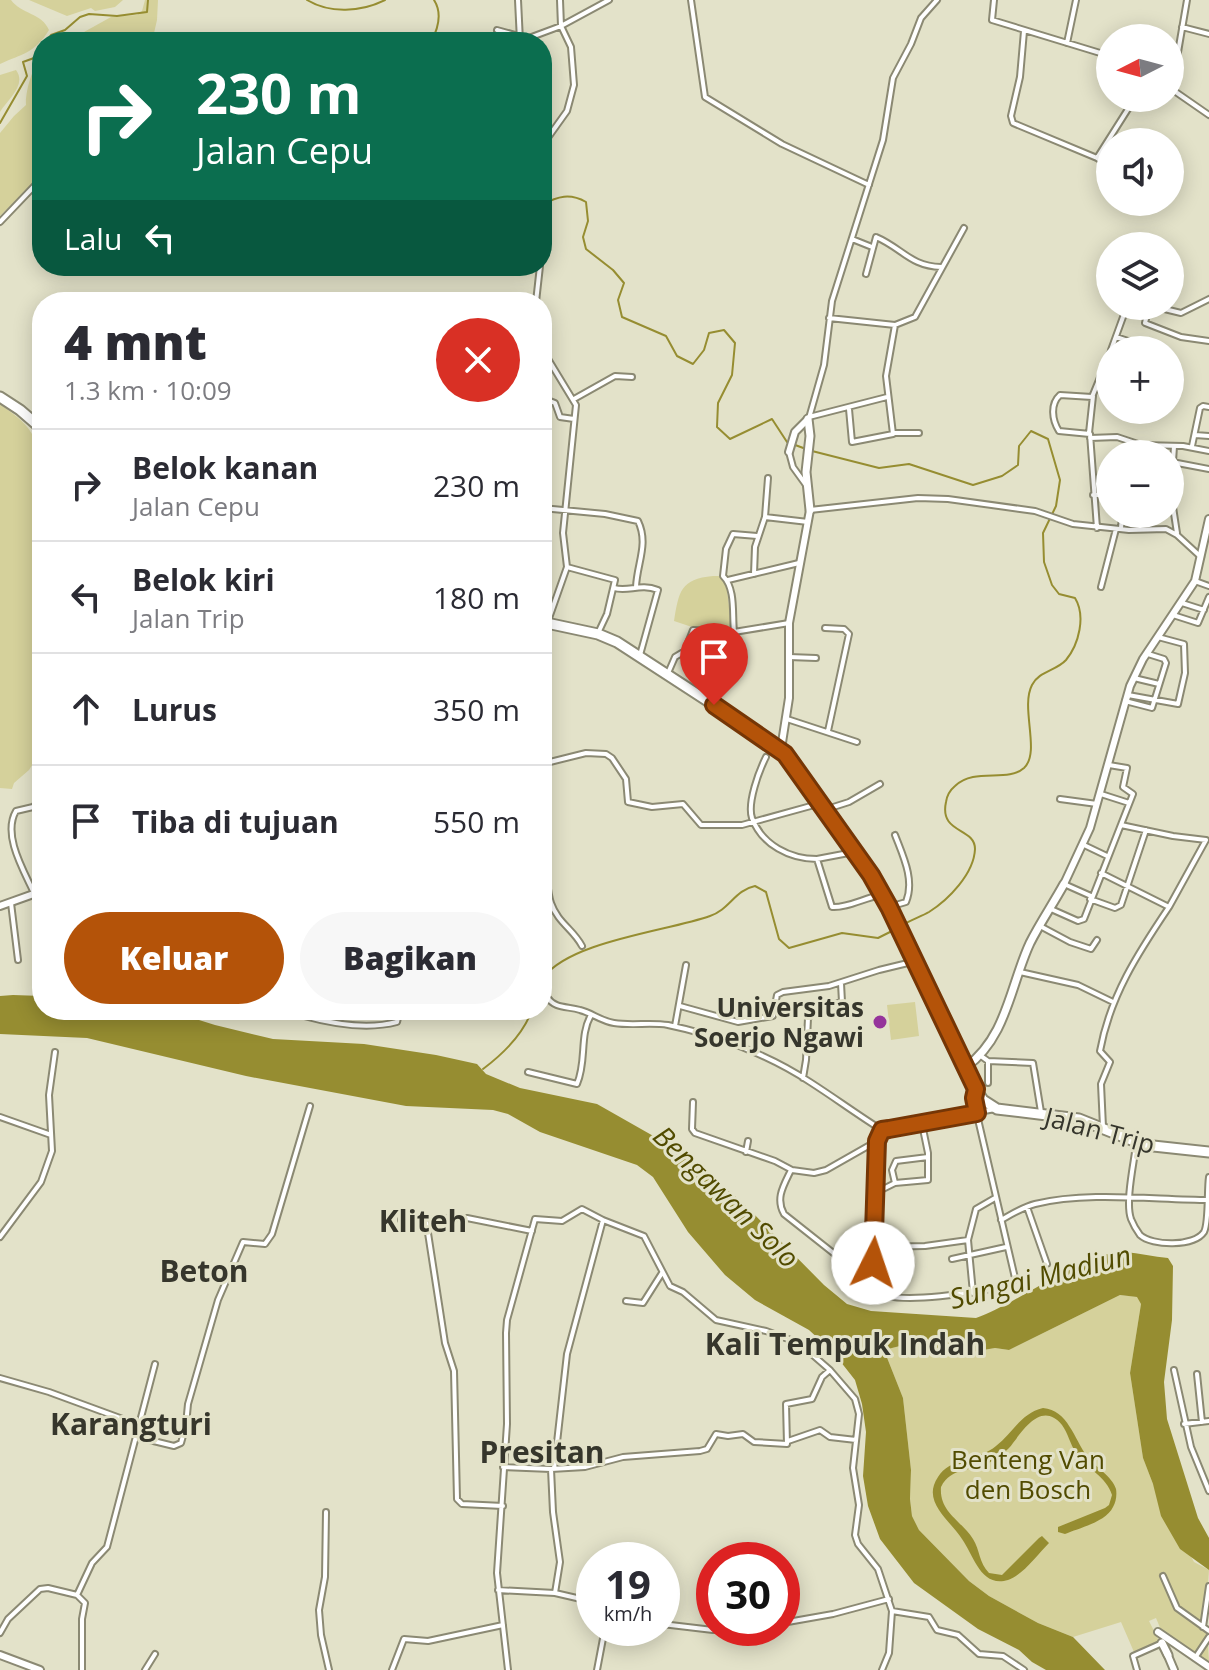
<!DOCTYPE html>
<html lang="id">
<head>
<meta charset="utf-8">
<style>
  :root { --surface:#fff; --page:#f7f7f7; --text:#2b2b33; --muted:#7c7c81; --line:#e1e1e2; --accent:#b45309 }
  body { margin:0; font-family:"Open Sans",sans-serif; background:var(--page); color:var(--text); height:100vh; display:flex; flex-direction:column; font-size:30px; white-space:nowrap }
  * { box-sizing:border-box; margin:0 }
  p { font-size:26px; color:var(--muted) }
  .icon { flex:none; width:44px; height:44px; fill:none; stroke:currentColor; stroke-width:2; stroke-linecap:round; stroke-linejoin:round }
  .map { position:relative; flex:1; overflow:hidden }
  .drawer { position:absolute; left:32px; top:292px; width:520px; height:728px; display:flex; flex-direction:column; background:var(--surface); border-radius:32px; box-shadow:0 4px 20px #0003 }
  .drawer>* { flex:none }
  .hud { position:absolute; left:32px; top:32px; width:520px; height:244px; border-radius:32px; box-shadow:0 4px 20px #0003; background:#0b6e4f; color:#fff; overflow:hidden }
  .needle { width:52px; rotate:264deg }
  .controls { position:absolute; left:1096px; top:24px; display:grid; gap:16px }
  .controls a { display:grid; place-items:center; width:88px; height:88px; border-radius:50%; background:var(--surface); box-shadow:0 4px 20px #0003; font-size:40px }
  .speed { position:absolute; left:576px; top:1542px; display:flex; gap:16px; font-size:40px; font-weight:700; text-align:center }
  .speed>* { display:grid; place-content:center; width:104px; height:104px; border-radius:50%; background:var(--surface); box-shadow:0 4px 20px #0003; line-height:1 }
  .speed small { font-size:20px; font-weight:400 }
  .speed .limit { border:12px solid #d22; background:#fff; color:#111 }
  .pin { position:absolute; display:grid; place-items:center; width:68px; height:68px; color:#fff; margin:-82px -34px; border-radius:50% 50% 50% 0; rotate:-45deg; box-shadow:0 0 8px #0007 }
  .pin .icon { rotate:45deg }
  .me { position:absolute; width:88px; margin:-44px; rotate:4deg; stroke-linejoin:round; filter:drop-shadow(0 0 6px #0008) }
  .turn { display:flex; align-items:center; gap:28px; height:168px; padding:0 32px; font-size:36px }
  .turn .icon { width:104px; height:104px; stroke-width:2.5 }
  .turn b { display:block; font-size:56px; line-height:68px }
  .then { display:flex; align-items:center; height:76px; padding:0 32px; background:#0003; gap:16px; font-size:30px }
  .round { display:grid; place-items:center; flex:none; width:84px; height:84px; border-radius:42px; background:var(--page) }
  .overview { display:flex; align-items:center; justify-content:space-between; height:136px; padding:0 32px }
  h1 { font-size:48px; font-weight:800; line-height:60px }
  .action { display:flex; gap:16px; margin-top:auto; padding:16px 32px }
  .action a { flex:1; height:92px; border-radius:48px; background:var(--accent); color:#fff; font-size:32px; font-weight:800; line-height:92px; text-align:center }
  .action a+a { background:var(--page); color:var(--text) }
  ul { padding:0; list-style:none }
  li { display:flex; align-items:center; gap:24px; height:112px; padding:0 32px; border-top:2px solid var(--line) }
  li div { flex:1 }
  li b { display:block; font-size:30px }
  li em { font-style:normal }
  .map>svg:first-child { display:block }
  .green { fill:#d5d19b }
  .water { fill:#968d31 }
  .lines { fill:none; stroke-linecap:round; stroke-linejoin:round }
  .stream { stroke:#968d31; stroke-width:2 }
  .minor-casing { stroke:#8b8973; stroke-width:8 }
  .tertiary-casing { stroke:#8b8973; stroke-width:10 }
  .secondary-casing { stroke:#8b8973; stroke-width:11 }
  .trunk-casing { stroke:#8b8973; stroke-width:13 }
  .minor { stroke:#fff; stroke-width:4 }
  .tertiary { stroke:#fff; stroke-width:6 }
  .secondary { stroke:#fff; stroke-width:7 }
  .trunk { stroke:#fff; stroke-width:9 }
  .route-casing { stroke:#753606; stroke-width:20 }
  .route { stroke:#b45309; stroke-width:14 }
  .poi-dot { fill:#95349b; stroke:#e3e2c9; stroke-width:3 }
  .labels { text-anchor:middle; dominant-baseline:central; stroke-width:6; stroke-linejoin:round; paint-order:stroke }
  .poi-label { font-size:26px; font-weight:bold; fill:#36362c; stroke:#e3e2c9; text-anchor:end }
  .street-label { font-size:26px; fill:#36362c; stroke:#e3e2c9 }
  .park-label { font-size:26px; fill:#514b00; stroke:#e3e2c9 }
  .water-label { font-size:28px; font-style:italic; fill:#514b00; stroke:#e3e2c9 }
  .quarter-label { font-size:30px; font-weight:bold; fill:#36362c; stroke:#e3e2c9 }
</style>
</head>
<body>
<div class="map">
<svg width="1209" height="1670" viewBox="0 0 1209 1670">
  <rect width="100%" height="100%" fill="#e3e2c9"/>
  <!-- green -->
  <path class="green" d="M0 0H11C21 14 42 13 49 30 35 53 22 54 0 64Z
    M29 0H123L115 7 95 11 91 8 67 16Z
    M145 0H158L157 20 152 42H66L111 17 137 15 142 11Z
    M42 58V174L0 216V133L14 116 26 105C25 93 32 66 42 58Z
    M16 70C27 85 8 99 0 112V75Z
    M0 404C22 420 39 432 38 460 37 472 37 482 42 493V750L29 770 14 783 12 789 0 788Z
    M713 576H719L726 582 732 630 695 628 674 621C679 592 680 579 713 576Z
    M915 1002 919 1036 891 1040 887 1005Z
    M1120 1295 1138 1297 1141 1304 1130 1373 1143 1458 1153 1484 1194 1562 1209 1570 1206 1609 1209 1662 1161 1630 1156 1618 1149 1621 1160 1643 1134 1652 1121 1622 1073 1637 1038 1623 989 1596 969 1581 919 1530 912 1516 910 1499 911 1470 903 1398 884 1350 912 1343 954 1355 995 1348 1009 1350Z"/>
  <!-- water -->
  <path class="water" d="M13 995 42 996V1010H167L215 1025 273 1039 364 1044 436 1055 477 1064 486 1074 520 1088 597 1104 678 1150 741 1201 824 1285 847 1304 871 1311 976 1318C1017 1304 1085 1251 1125 1252 1139 1253 1154 1257 1168 1258L1173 1266 1172 1320 1164 1382 1167 1419 1198 1518 1209 1538V1570L1180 1549 1161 1516 1153 1484 1143 1458 1130 1373 1141 1304 1137 1297 1120 1295 1009 1350 995 1348 954 1355 912 1343 884 1350 903 1398 911 1470 910 1499 912 1516 919 1530 969 1581 989 1596 1038 1623 1073 1637 1105 1670H1046L1032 1662 1019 1650 978 1629 914 1583 880 1539 868 1506 863 1476 866 1432 862 1404 855 1380 833 1352 809 1330 755 1300 725 1275 688 1232 653 1177 637 1165 540 1132 508 1114 493 1110 406 1106 246 1076 87 1038 0 1034V996Z
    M1043 1408C1068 1410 1074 1439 1087 1456 1095 1467 1112 1476 1116 1489 1117 1495 1116 1502 1113 1507 1106 1522 1079 1528 1065 1534L1058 1532V1527L1105 1508 1109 1505 1112 1495C1107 1477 1086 1468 1076 1453 1070 1444 1068 1433 1062 1425 1042 1401 1024 1429 1013 1443 1008 1451 997 1458 989 1463 971 1472 952 1466 941 1487 939 1512 961 1520 973 1539 980 1550 979 1563 989 1573L1002 1575 1039 1538 1042 1536 1049 1543C1038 1554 1023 1575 1008 1580 981 1588 974 1556 962 1539 950 1520 921 1502 938 1477 949 1458 980 1460 996 1446 1013 1433 1021 1413 1043 1408Z"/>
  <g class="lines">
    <!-- stream -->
    <path class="stream" d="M307 0C330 14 361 12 385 0
      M46 42 51 35 65 30 80 17 89 14 117 16 147 12 148 0
      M431 42C438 29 443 14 434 0
      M0 123 27 76 23 62 34 58 42 49
      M542 205C558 196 570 193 586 202L588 221 583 237 586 249 613 270 624 283 618 300 622 317 666 336 677 356 693 364 704 350 709 333 724 330 735 343 732 375 718 403 717 427 730 439 772 419 787 442 806 449
      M812 451 879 468 909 464 973 485 1002 476 1018 465 1019 446 1031 431 1048 439 1060 480 1056 506 1043 533 1044 562 1052 585 1059 594 1075 598C1086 616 1079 644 1066 660 1056 671 1039 671 1032 685 1020 708 1041 752 1024 768 1007 783 975 767 955 786 949 791 947 795 946 802 939 834 975 827 975 849 974 874 948 900 929 912 920 917 910 920 901 926
      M544 977C571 941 668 931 710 916 729 910 735 890 755 886L766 892 779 939 789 948 842 933 878 938 896 929
      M483 1069C503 1054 523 1035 532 1010"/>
    <defs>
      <path id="minor" d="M518 0 520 41
        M691 0 705 97 782 144 869 185
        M994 0 992 20 1110 56
        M1182 27 1209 34
        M497 30 519 36
        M1024 31 1020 77 1011 116 1013 123 1097 158 1135 98
        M518 42 561 26 609 0
        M1067 43 1076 0
        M1170 64 1177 58 1187 0
        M1170 88 1209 115
        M542 146 567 111 574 85 571 47 561 26 560 0
        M1097 158 1110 166
        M542 208 544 225 542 247
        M0 222 42 178
        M852 239 872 247
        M866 274 876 237C902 248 910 266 941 267
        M536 302 540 266
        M1149 306 1145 323 1181 337 1209 341
        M1152 306 1181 313 1209 299
        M829 318 895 325 915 317 964 228
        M1116 337 1155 350
        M542 349 576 405 563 533 567 567 548 621
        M1111 350 1127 306
        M542 398 555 403 560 417 574 419
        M574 399 615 376 632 377
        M849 409 852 442 893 434 886 376 895 325
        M809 417 887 397
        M809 418 824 365 832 301 883 140 893 78 911 44 921 18 937 0
        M894 433H919
        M1089 433 1093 396
        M1195 435 1209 436
        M1090 438 1117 437 1141 445 1183 446 1209 451
        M1174 446 1171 494 1177 533
        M1192 446 1200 408 1203 406 1209 407
        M789 452 793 467 806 485
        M1172 462 1209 469
        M1093 495H1110
        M542 508 605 514 638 521C649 544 637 563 636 587
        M810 510 918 498 948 499 1035 511 1073 524 1129 530 1166 529 1177 535 1201 557
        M765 517 808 522
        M1097 528 1090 434 1059 431C1052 420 1050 404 1060 395L1092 397 1110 353
        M1121 529 1122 514
        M567 567 615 580 607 614 599 631
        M754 574 755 547 765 517 768 478
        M728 580 799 563
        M1195 581 1209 586
        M1101 587 1116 529
        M614 588C629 592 640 583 658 590L640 655
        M1182 603 1204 610
        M1173 615 1198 623 1209 597
        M825 628 844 629 849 634 828 731
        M734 632C732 614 736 589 723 576L726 549 733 534 757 536
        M789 657 816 658
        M668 673 675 657 685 651 693 630 734 632 789 623
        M1134 678 1159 684
        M1128 695 1178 704 1185 673 1184 644 1158 637
        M1125 701 1152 708 1166 663 1164 659 1148 654
        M787 719 857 742
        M766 757C759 771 747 803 752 818 762 845 790 859 817 859L832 907C848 908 864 898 881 895
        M542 764 586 753 606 754 612 758 626 779 628 802 652 807 683 804 701 825H742L818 804
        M1101 794 1129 803
        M1060 799 1097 804
        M827 809 849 802 880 784
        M1121 825 1173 836 1206 840 1169 907
        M1084 845 1107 856
        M542 857C548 871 546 888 551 903 558 923 573 929 582 946
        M817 859 854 852
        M1101 873 1169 907C1138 953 1110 996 1100 1051L1110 1062 1101 1084 1103 1127
        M1064 884 1091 896
        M34 893C24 871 2 835 16 811L33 807 42 799
        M1090 899 1115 908 1121 905 1146 830
        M11 903 18 960
        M889 907 906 902C915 880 903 856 895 835
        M1051 909 1078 921 1084 919 1133 794 1123 787 1127 768 1109 765
        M1040 926 1070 942 1091 949 1097 940
        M1020 972 1078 985 1113 1002
        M542 979 546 983 547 997C555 1009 567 1006 580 1010 592 1013 601 1021 614 1023 633 1026 650 1022 668 1025 717 1035 769 1055 810 1082 835 1098 858 1115 882 1130L995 1109
        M680 1006 738 1022 773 1016 777 995 783 992 829 986 879 970 912 962
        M304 1016C333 1024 367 1030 397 1022L400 1010
        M675 1026 686 965
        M981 1056 988 1061 1033 1063 1041 1112
        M988 1061V1083
        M528 1072 577 1084C587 1061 579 1036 591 1015
        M803 1078 806 1060 808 1018 821 1007 842 1002 841 983
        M693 1102 692 1129 695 1133 775 1161 792 1170 814 1173 826 1170 877 1141 882 1130
        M0 1117 51 1135
        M877 1141 875 1247 870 1282 873 1291C896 1307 983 1291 1011 1285L1015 1278 974 1102 975 1093
        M1136 1145C1134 1163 1125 1202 1131 1219 1133 1224 1137 1231 1140 1235 1152 1246 1194 1247 1204 1232 1209 1223 1207 1190 1209 1177
        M746 1152 748 1141
        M791 1170C784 1185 775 1198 784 1214L870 1282
        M895 1183 892 1170 896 1161 928 1157
        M877 1192 895 1183 928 1180V1153L922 1124
        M1027 1207 1047 1264
        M401 1220 467 1218 532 1231
        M426 1220 445 1343 454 1371 457 1499 462 1504 503 1506
        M1001 1220C1012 1214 1023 1207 1035 1204 1089 1191 1154 1200 1209 1200
        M0 1237 41 1182 52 1151 49 1095 55 1052
        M875 1247 925 1246 968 1240
        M952 1259 1006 1247
        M973 1293 968 1240 976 1209 995 1198
        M626 1301 643 1303 662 1273
        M1174 1370 1191 1447 1209 1491
        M1197 1374 1202 1422
        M0 1378 49 1392 139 1425 107 1547 92 1563 77 1595
        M1184 1424 1209 1421
        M139 1425 155 1364
        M137 1437 174 1446 181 1443 186 1425 188 1404 218 1300 243 1242 265 1244 272 1234 310 1106
        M788 1441 820 1430 830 1437 856 1440
        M503 1467 551 1469 585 1467 623 1457 700 1451 707 1449 716 1434 728 1436 743 1434 754 1442 787 1444 786 1404 812 1399 822 1377 830 1370
        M551 1469 553 1512 560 1562 555 1593
        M554 1469 567 1354 603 1220
        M326 1512 325 1577 319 1610 321 1635 329 1670
        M1163 1576 1177 1608 1209 1631
        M498 1590 555 1593 594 1602
        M892 1611 929 1617 937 1630 958 1635 979 1654 1003 1656 1024 1670
        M782 1623 833 1614 889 1599
        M662 1624 713 1630 746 1628
        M1203 1627 1209 1586
        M0 1633 8 1619 40 1589 48 1588 77 1595 85 1603 82 1619V1670
        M1195 1658 1209 1637
        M145 1670 155 1654
        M392 1670 404 1639 428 1641 503 1625
        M508 1670 497 1573 507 1424 506 1333 507 1320 535 1219 562 1221 582 1209 603 1220 644 1236 670 1286 683 1292 716 1320 766 1331 799 1343 830 1370 855 1399 859 1414 853 1468 859 1505 855 1535 858 1544 878 1569 892 1611 889 1653 882 1670
        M597 1670 605 1628
        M1137 1670 1133 1656 1160 1644"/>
      <path id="tertiary" d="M789 452 795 432 808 419
        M781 749 789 698V623L810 510
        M1064 884 1090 828 1130 686 1143 659 1195 581 1209 519
        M0 906 42 891
        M1158 1632 1209 1667
        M1166 1651 1174 1670
        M0 1655 40 1670"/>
      <path id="secondary" d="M808 419 810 436 806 472 810 510
        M966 1067C1007 1037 1010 986 1030 943 1040 923 1053 904 1064 884
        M1162 1643 1168 1655"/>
      <path id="trunk" d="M0 397 20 410 42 429
        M542 622 598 634 617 642 777 746 789 757 877 884 972 1083 983 1100 997 1109 1079 1119 1144 1145 1209 1152"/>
    </defs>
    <!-- minor casing -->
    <use href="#minor" class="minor-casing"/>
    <!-- tertiary casing -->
    <use href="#tertiary" class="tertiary-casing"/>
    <!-- secondary casing -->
    <use href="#secondary" class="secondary-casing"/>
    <!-- trunk casing -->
    <use href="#trunk" class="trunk-casing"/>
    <!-- minor -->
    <use href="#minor" class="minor"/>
    <!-- tertiary -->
    <use href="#tertiary" class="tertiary"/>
    <!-- secondary -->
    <use href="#secondary" class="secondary"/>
    <!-- trunk -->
    <use href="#trunk" class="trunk"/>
  </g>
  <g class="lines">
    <defs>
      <path id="route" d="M714 705 785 754 871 875 889 907 976 1089 974 1098 977 1113 889 1129 882 1130 877 1141 873 1263"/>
    </defs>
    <!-- route casing -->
    <use href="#route" class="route-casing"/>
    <!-- route -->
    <use href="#route" class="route"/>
  </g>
  <!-- markers -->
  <circle class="poi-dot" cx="880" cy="1022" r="8"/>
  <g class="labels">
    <!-- poi labels -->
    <g class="poi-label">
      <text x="864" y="1007">Universitas<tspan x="864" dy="30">Soerjo Ngawi</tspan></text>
    </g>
    <!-- street labels -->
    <g class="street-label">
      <text transform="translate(1100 1130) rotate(15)">Jalan Trip</text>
    </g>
    <!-- park labels -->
    <g class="park-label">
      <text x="1028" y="1459">Benteng Van<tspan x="1028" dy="30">den Bosch</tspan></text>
    </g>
    <!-- water labels -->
    <g class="water-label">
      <text transform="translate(727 1196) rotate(44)">Bengawan Solo</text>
      <text transform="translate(1040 1276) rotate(-14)">Sungai Madiun</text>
    </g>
    <!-- quarter labels -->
    <g class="quarter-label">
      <text x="423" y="1220">Kliteh</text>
      <text x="204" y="1270">Beton</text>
      <text x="845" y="1343">Kali Tempuk Indah</text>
      <text x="131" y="1423">Karangturi</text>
      <text x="542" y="1451">Presitan</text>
    </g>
  </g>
</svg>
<div class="controls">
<a><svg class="needle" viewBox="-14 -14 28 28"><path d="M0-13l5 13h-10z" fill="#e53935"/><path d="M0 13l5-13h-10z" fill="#7c7c81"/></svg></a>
<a><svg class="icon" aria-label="sound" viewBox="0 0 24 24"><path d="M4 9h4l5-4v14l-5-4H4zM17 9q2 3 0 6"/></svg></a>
<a><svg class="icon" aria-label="layers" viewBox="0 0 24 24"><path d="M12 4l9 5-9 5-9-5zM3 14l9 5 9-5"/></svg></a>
<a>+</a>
<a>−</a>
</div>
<div class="speed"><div>19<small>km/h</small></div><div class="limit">30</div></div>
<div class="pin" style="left:714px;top:705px;background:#d93025"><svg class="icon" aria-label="arrive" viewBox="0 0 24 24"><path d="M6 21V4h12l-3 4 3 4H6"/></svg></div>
<svg class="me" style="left:873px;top:1263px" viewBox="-20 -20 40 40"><circle r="19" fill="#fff"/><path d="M0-13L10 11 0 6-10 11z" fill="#b45309"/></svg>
<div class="hud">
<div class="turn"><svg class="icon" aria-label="right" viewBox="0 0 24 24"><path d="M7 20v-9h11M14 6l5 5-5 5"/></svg><div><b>230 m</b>Jalan Cepu</div></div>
<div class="then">Lalu<svg class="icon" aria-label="left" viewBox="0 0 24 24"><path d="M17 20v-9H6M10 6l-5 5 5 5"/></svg></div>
</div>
<section class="drawer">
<div class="overview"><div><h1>4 mnt</h1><p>1.3 km · 10:09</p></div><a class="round" style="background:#d93025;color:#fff"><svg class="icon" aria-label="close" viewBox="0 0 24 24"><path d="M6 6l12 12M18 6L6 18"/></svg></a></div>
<ul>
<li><svg class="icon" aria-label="right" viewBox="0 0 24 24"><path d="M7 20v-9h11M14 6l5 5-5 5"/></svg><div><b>Belok kanan</b><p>Jalan Cepu</p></div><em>230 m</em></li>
<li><svg class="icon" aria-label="left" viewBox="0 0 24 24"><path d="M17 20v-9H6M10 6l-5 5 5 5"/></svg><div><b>Belok kiri</b><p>Jalan Trip</p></div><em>180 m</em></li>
<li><svg class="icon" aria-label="ahead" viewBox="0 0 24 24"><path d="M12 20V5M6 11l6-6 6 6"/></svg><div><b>Lurus</b></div><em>350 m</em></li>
<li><svg class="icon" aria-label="arrive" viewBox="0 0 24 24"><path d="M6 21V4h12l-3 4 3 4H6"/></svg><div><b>Tiba di tujuan</b></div><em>550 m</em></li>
</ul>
<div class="action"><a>Keluar</a><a>Bagikan</a></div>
</section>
</div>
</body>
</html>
